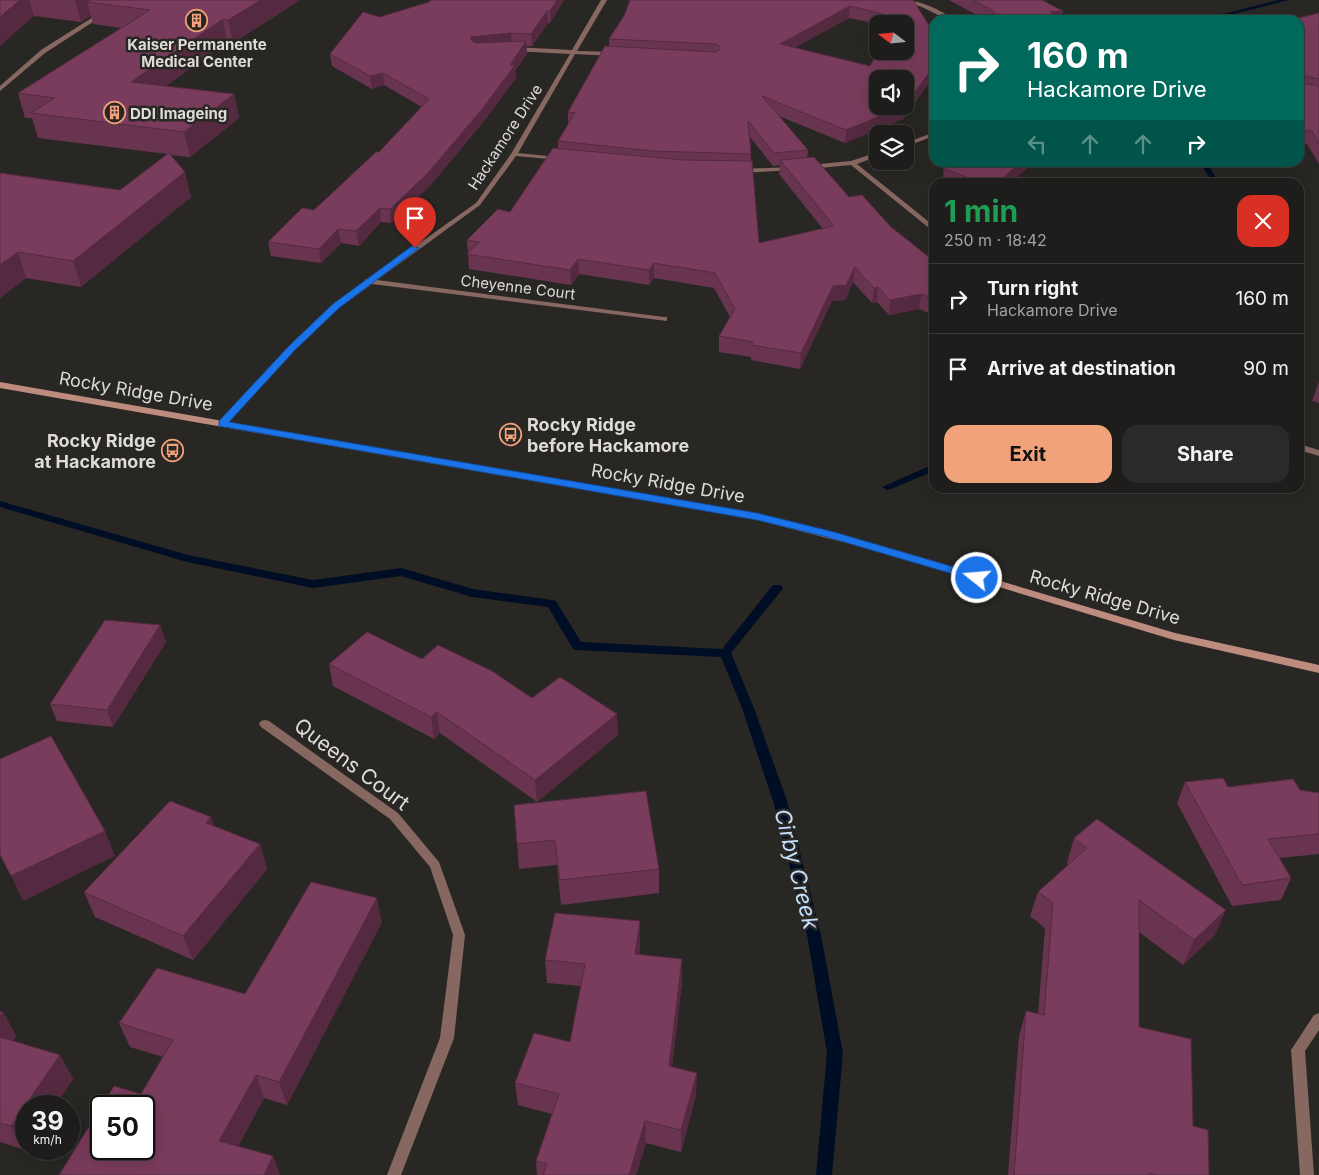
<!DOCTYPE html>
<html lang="en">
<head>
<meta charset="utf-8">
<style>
  :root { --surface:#1f1d1b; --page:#2c2a28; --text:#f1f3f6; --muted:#a1a2a3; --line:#3c3b3a; --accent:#f1a27b }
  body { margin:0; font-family:Inter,sans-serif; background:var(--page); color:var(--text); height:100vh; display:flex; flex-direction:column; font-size:19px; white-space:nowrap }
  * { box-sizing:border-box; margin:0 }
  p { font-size:16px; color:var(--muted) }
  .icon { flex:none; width:28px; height:28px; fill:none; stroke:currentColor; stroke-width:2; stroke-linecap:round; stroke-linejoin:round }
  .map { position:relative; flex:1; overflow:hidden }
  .drawer { position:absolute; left:929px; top:178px; width:375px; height:315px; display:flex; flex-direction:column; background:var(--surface); border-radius:15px; box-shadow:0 5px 20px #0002,0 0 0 1px var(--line) }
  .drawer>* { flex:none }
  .guide { position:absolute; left:929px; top:15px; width:375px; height:152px; border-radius:15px; box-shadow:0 5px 20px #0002,0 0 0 1px var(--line); background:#00695c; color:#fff; overflow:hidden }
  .needle { width:32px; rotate:286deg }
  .fabs { position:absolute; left:869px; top:15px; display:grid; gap:10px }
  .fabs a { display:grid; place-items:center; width:45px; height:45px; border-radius:10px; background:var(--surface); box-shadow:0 5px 20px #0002,0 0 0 1px var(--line); font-size:25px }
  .speed { position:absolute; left:15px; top:1095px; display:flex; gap:10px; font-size:25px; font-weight:700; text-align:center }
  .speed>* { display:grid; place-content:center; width:65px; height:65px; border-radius:50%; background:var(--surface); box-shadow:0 5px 20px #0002,0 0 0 1px var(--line); line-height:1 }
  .speed small { font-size:12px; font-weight:400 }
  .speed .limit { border:2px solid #111; border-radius:8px; background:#fff; color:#111 }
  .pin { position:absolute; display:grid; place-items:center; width:42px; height:42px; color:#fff; margin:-51px -21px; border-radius:50% 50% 50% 0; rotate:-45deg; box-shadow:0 0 5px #0007 }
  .pin .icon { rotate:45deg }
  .me { position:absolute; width:55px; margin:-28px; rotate:287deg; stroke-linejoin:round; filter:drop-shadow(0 0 4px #0008) }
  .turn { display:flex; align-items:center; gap:18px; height:105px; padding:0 15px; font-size:22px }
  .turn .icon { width:65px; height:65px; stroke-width:2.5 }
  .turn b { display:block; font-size:35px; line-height:42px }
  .lanes { display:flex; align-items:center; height:48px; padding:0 15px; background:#0003; justify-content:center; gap:25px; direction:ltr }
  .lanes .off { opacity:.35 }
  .round { display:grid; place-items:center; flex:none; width:52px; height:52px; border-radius:15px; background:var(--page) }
  .overview { display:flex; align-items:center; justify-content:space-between; height:85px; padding:0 15px }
  h1 { font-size:30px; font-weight:700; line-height:38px; color:#1e9e55 }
  .cta { display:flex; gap:10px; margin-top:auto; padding:10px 15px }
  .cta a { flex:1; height:58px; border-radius:15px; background:var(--accent); color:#111; font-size:20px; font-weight:700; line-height:58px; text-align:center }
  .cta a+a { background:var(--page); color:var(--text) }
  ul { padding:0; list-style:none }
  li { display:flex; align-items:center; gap:15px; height:70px; padding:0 15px; border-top:1px solid var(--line) }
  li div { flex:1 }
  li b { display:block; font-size:19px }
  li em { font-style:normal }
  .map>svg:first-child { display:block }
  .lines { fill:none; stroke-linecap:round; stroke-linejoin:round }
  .stream { fill:#000e25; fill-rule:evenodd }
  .minor { fill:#876860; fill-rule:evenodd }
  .tertiary { fill:#876860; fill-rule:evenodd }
  .secondary { fill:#be8c7f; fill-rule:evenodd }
  .wall { fill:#69344f; fill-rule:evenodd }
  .shaded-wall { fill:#552a40 }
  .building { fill:#7a3c5c; stroke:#552a40; fill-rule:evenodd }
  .route { fill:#1a73e8; stroke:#114b97 }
  .labels { text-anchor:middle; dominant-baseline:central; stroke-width:5; stroke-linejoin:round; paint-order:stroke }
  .far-poi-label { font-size:15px; font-weight:bold; fill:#dedcda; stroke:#292724 }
  .far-street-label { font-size:15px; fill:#dedcda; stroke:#292724 }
  .street-label { font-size:18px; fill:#dedcda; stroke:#292724 }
  .poi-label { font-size:18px; font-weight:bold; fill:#dedcda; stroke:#292724; text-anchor:start }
  .near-street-label { font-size:21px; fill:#dedcda; stroke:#292724 }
  .near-water-label { font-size:22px; font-style:italic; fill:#c4dffc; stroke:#292724 }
</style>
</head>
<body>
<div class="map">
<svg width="1319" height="1175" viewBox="0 0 1319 1175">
  <rect width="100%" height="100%" fill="#292724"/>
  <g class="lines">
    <!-- stream -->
    <path class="stream" d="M1279 0H1289L1210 20H1199Z
      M1200 162H1207L1218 182H1212Z
      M934 464V471L891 489 887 490 882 487Z
      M0 501 188 555 313 580 401 568 473 589 552 600 556 601 581 642 722 649 773 585H781L783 588 781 591 731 653 754 708 787 801 821 935 843 1053 832 1175H816L827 1053 807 935 773 801 742 708 721 657 577 650 573 649 548 607 472 597 401 576 313 588 187 562 0 507Z"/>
    <!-- minor -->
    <path class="minor" d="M601 0H607L577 51 613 52 616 54 613 56 575 54 518 153 558 157 561 159 560 160 516 156 480 205 377 280 664 317H667V321L372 284 339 308 295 350 225 426H219L218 424 219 422 289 346 333 304 365 282V279H369L476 203 511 154 570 54 513 51 510 49 513 47 572 50Z
      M902 0C920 0 941 10 955 20H948L922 7Z
      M934 130V135L931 137 905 147V143L927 135Z
      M878 152V156L857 164 934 226V232L851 165 809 169 806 167 809 165 851 161Z
      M792 167 795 169 794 170 739 173 736 171 739 169Z
      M1299 444 1319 450V456L1299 450Z
      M265 720 269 721 398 813 439 862 465 935 454 1038 401 1175H387L440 1038 453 935 430 867 390 819 261 727 259 724 261 721Z
      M1319 1013V1030L1305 1051 1314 1175H1300L1291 1050 1314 1015Z"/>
    <!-- tertiary -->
    <path class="tertiary" d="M120 0H127L45 53 0 91V86L41 50Z"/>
    <!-- secondary -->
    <path class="secondary" d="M0 382 757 514 896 550 1175 633 1319 665V673L1174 640 890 554 757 520 0 388Z"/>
  </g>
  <!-- wall -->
  <path class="wall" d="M0 0H300L233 43 227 42 166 86 234 94 239 118 190 157 170 155 191 197 81 287 26 278 0 298V173L120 190 167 154 38 138 32 118H25L18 93 121 28 93 24 91 16 81 22 34 16Z
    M431 0H564L550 23H548L532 46H526L527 54 515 71 516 78 484 121 429 187 391 223 381 222 359 246 341 243 321 263 271 256 268 242 314 210 379 152 422 107 384 85 372 89 332 66 330 54 380 17 429 2Z
    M913 0 934 33V76L903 119 845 143 779 116 808 150 807 158 849 197 891 227 934 261V315L919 309 889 315 877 302 872 303 853 282 845 300 832 301 800 369 751 360V357L719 352V336L730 317 714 288 654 278 649 285 579 274 571 285 469 269 467 240 510 212 558 149V141L568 124V112L609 46V39L624 16ZM849 18 878 24H905L870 66 794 48ZM750 137 773 166 780 165 779 174 823 229 759 243 751 161V154Z
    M949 0H1042L1062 20H986Z
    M1319 13V164L1307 144H1299V20Z
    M944 162H1034L1011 182H943Z
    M1319 382V403L1312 401Z
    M160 625 166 642 113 727 57 721 50 704Z
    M422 659 532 698 618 735 537 802 440 733 434 739 333 686 329 664Z
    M1185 782 1228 787 1300 790 1319 793V854L1279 858 1291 878 1281 900 1232 906 1177 803Z
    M514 805 659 869V893L561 905 557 865 519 869Z
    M214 826 260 844 267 869 193 960 95 917 84 892Z
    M1074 838 1215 935 1183 965 1139 932V1027L1193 1126 1209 1175H1008L1019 1036 1026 1011 1038 1014 1045 928 1030 916 1038 892 1068 865 1067 863Z
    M640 921V944L639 955 682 982 672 1067 696 1095 681 1152 646 1143 636 1175H537L536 1161 552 1114 518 1105 515 1083 570 1042 581 986 547 983 545 960Z
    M382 922 287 1105 264 1098 238 1146 273 1156 280 1175H59L141 1094 163 1057 130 1047 119 1023 245 994Z
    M0 1011 3 1012 16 1036 13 1041 60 1055 73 1079 25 1150 0 1142Z"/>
  <!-- shaded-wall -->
  <path class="shaded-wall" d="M20 0H29L34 16 0 46V17Z
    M75 0H116L87 2 91 16 81 22Z
    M261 0H300L233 43 228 20Z
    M557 0H564L550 23V11Z
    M850 6 849 18 779 56 780 44Z
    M547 11 548 23 532 46 531 34Z
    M1063 11 1062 20H1049L1050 12Z
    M223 19 227 42 137 106 131 82Z
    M511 33 512 45 472 50 471 37Z
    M526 41 527 54 515 71 516 78 484 121 429 187 391 223 390 209 510 65Z
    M934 66V76L903 119 845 143 846 130Z
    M383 73 384 85 372 89 370 76Z
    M1305 76 1301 89V79Z
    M234 94 239 118 190 157 184 132Z
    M1021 162H1034L1011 182H994Z
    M185 172 191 197 81 287 73 261Z
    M380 208 381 222 359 246 356 231Z
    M338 229 341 243 321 263 319 249Z
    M18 252 26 278 0 298V265Z
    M578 259 579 274 571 285 570 270Z
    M654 263V278L649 285V270Z
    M855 267 853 282 845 300 832 301 800 369 801 353 833 286Z
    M878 287 877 302 872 303 874 288Z
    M921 294 919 309 889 315 890 300Z
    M160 625 166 642 113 727 107 710Z
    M437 712 440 733 434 739 431 717Z
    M617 714 618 735 537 802 535 780Z
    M211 817 219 842 206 823Z
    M105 831 115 856 23 901 11 876Z
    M260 844 267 869 193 960 183 936Z
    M377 898 382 922 287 1105 279 1082Z
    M1226 910 1215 935 1183 965 1194 940Z
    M640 921V944L635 977V954Z
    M682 959V982L669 1089V1066Z
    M3 1012 16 1036 2 1057 0 1054V1016Z
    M60 1055 73 1079 54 1106H26V1148L25 1150 11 1126Z
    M697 1073 696 1095 681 1152V1130Z
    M256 1075 264 1098 229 1164 219 1141Z
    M645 1121 646 1143 636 1175H629Z
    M273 1156 280 1175H264Z"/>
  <!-- building -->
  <path class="building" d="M0 0H20L0 17Z
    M90 0H261L228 20 223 19 131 82 234 94 184 132 31 113 55 98 18 93 150 10 87 2Z
    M431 0H557L550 11H547L531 34 511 33 471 37V40L475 43 526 41 510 65H515L483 108 428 173 390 209 380 208 356 231 338 229 319 249 268 242 302 208 314 210 376 152H379L429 99 383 73 370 76 330 54 363 12 380 17 429 2Z
    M630 0H913L934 33V66L905 106V79H878V106H905L846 130 762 96 808 150 774 153 748 121 751 154 653 151 558 141 575 113 568 112 605 46 716 52 721 48 716 44 609 39 624 16ZM850 6 895 17 891 24H905V51H878L870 66 780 44Z
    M973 0H1042L1063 11 1050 12 1061 20H1003L990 9Z
    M1319 13V79L1305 76 1301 79 1303 83 1319 86V143L1312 131 1299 130V20H1290Z
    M553 148 683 160 752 161 759 243 834 226 780 160 814 157 849 197 862 195 891 227 934 261V299L921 294 890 300 878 287 874 288 855 267 846 285 833 286 801 353 751 345 753 342 719 336 735 309 715 273 654 263 649 270 578 259 570 270 467 254 480 242 467 240 498 209 510 212Z
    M169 153 185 172 73 261 18 252 0 265V173L120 190Z
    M945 162H1021L1003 178 994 182H979L945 169Z
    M105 620 160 625 107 710 50 704Z
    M367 632 422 659 438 645 492 671 532 698 560 677 617 714 535 780 437 712 431 717 329 664Z
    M51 736 105 831 11 876 0 855V759Z
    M1223 778 1228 787 1293 779 1300 790 1319 793V834L1268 839 1291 878 1242 885 1185 782Z
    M646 791 659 869 560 880 555 840 517 844 514 805Z
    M170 801 211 817 206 823 260 844 183 936 84 892Z
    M1097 819 1226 910 1194 940 1139 900V1027L1191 1039 1193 1126 1208 1130 1209 1175H1156L1149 1173V1175H1014L1026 1011 1044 1015 1053 903 1038 892 1087 848 1074 838Z
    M311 882 377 898 279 1082 256 1075 219 1141 273 1156 264 1175H59L114 1086 141 1094 173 1040 119 1023 157 968 245 994ZM101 1106H144V1149H101Z
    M555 913 640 921 635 954 682 959 669 1066 697 1073 681 1130 645 1121 629 1175H543L547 1164 536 1161 559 1094 515 1083 534 1033 570 1042 585 964 545 960Z
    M0 1037 60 1055 11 1126 0 1123Z"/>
  <!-- route -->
  <path class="route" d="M412 246 419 248 339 308 295 350 229 422 757 513 834 532 981 575 983 578 977 581 827 537 757 520 219 426V421L289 346 333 304Z"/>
  <!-- icons -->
  <defs>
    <symbol id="building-ring" viewBox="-11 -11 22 22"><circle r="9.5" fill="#292724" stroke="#f1a27b" stroke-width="1.5"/><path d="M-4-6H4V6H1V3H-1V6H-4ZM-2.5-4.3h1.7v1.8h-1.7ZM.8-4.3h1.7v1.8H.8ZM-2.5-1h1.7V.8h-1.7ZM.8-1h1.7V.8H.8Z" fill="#f1a27b"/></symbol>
    <symbol id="bus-ring" viewBox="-11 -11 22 22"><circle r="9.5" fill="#292724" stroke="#f1a27b" stroke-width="1.5"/><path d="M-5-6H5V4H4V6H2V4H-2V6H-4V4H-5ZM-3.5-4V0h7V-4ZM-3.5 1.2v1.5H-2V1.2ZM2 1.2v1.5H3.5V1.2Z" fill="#f1a27b"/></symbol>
  </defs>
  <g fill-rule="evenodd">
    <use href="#building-ring" x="184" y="8" width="25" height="25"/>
    <use href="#building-ring" x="102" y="100" width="25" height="25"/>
    <use href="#bus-ring" x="498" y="422" width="25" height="25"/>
    <use href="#bus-ring" x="160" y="438" width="25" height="25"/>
  </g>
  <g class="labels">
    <!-- far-poi labels -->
    <g class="far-poi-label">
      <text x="197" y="44">Kaiser Permanente<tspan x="197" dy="17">Medical Center</tspan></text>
      <text x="130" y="113" text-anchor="start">DDI Imageing</text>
    </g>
    <!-- far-street labels -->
    <g class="far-street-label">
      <text transform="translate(505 137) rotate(-57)">Hackamore Drive</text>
      <text transform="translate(518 287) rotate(7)">Cheyenne Court</text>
    </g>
    <!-- street labels -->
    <g class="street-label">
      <text transform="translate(136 391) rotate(10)">Rocky Ridge Drive</text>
      <text transform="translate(668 483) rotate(10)">Rocky Ridge Drive</text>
      <text transform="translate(1105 597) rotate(16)">Rocky Ridge Drive</text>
    </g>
    <!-- poi labels -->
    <g class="poi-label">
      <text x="527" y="424">Rocky Ridge<tspan x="527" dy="21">before Hackamore</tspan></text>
      <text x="156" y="440" text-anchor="end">Rocky Ridge<tspan x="156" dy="21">at Hackamore</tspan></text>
    </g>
    <!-- near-street labels -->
    <g class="near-street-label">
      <text transform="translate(352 764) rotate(37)">Queens Court</text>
    </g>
    <!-- near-water labels -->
    <g class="near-water-label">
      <text transform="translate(797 869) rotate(76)">Cirby Creek</text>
    </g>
  </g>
</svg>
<div class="fabs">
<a><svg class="needle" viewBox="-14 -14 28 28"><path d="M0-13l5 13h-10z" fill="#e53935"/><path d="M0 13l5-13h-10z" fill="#a1a2a3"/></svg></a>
<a><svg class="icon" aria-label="sound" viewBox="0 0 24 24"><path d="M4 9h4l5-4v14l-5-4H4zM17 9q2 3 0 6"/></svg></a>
<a><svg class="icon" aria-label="layers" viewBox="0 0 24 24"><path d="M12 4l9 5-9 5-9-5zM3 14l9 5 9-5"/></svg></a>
</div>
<div class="speed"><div>39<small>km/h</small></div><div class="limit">50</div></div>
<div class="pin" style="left:415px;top:248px;background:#d93025"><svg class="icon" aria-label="arrive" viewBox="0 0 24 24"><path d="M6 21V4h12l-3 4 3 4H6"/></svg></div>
<svg class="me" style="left:977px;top:578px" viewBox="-20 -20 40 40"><circle r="17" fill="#1a73e8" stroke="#fff" stroke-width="3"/><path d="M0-11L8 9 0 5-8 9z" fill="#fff"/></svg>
<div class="guide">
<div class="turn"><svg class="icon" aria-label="right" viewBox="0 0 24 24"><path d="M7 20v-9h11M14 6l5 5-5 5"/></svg><div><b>160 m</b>Hackamore Drive</div></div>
<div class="lanes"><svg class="icon off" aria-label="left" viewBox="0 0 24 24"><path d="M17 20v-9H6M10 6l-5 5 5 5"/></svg><svg class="icon off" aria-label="ahead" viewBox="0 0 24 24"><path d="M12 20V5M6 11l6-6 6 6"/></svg><svg class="icon off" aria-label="ahead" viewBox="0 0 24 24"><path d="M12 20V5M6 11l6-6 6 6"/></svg><svg class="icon" aria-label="right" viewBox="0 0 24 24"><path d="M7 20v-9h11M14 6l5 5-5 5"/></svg></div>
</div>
<section class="drawer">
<div class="overview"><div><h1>1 min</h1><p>250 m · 18:42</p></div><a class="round" style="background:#d93025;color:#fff"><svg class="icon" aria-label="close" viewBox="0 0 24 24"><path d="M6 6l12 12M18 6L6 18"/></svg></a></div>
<ul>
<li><svg class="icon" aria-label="right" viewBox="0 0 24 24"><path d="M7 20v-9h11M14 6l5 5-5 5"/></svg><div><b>Turn right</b><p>Hackamore Drive</p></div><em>160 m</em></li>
<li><svg class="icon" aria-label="arrive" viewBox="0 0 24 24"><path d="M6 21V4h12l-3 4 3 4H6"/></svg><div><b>Arrive at destination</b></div><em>90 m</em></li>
</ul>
<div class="cta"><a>Exit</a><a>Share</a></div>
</section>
</div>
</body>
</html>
